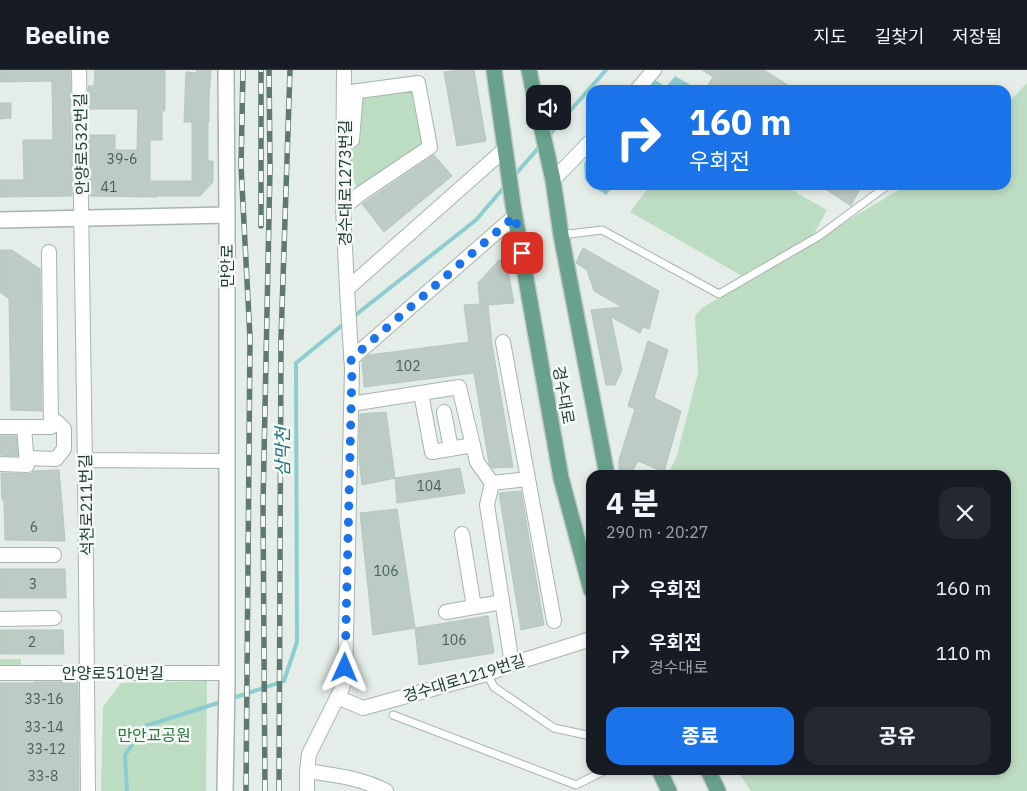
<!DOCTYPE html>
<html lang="ko">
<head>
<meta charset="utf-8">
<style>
  :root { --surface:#171b24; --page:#242831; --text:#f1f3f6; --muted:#9ea1a6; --line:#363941; --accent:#1a73e8 }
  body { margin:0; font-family:"IBM Plex Sans","Noto Sans KR",sans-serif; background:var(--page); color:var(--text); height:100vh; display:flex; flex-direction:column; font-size:19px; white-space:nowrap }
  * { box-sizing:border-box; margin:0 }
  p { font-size:16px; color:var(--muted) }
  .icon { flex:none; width:28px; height:28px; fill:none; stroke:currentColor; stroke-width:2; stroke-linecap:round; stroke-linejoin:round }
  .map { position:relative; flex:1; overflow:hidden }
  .side { position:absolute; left:586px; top:400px; width:425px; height:305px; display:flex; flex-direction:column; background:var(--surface); border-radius:15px; box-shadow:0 2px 8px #0003 }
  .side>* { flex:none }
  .guide { position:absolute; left:586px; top:15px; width:425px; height:105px; border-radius:15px; box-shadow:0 2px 8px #0003; background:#1a73e8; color:#fff; overflow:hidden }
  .fabs { position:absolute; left:526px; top:15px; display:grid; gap:10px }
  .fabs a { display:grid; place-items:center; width:45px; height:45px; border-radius:10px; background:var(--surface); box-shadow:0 2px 8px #0003; font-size:25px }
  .pin { position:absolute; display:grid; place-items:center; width:42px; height:42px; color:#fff; margin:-21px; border-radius:10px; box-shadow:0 2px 8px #0006 }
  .me { position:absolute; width:55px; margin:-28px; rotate:1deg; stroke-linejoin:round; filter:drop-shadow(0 0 4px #0008) }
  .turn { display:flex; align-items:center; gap:18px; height:105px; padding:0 20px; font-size:22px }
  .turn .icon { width:65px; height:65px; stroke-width:2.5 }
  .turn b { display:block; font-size:35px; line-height:42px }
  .round { display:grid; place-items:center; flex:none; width:52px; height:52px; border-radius:15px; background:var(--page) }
  .headline { display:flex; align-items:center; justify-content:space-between; height:85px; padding:0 20px }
  h1 { font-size:30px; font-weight:800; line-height:38px }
  .cta { display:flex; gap:10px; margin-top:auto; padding:10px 20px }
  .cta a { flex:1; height:58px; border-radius:15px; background:var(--accent); color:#fff; font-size:20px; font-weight:800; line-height:58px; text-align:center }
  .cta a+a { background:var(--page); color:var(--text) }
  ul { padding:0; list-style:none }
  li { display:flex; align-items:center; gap:15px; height:65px; padding:0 20px }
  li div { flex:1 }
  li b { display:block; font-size:19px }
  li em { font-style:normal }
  header { display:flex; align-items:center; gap:30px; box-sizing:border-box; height:70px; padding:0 25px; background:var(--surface); border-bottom:1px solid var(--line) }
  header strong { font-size:24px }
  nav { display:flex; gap:28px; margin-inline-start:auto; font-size:18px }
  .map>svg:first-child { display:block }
  .green { fill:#bdddc3 }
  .water { fill:#8dcdd0 }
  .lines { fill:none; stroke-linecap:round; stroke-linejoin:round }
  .stream { stroke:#8dcdd0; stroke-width:4 }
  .building { fill:#bccbc3; stroke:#b6c7be }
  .service-casing { stroke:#a6b5ae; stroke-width:9 }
  .minor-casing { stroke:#a6b5ae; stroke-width:16 }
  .tertiary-casing { stroke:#a6b5ae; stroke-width:18 }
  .primary-casing { stroke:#c1c9c6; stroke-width:18 }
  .service { stroke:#fff; stroke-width:7 }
  .minor { stroke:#fff; stroke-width:14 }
  .tertiary { stroke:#fff; stroke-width:15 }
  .primary { stroke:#69a18d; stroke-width:15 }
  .rail-casing { stroke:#5e7a6f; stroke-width:5.5 }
  .rail { stroke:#f4f9f6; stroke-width:4; stroke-dasharray:11; stroke-linecap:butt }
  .route { stroke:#1a73e8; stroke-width:9; stroke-dasharray:0 16.2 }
  .labels { text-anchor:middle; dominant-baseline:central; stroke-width:5; stroke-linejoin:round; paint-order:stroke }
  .number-label { font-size:14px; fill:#496158 }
  .street-label { font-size:16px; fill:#233e34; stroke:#f4f9f6 }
  .park-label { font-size:16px; fill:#2e7442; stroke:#f4f9f6 }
  .water-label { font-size:18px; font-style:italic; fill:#1e7379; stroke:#f4f9f6 }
</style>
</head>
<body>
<header>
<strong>Beeline</strong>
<nav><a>지도</a><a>길찾기</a><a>저장됨</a></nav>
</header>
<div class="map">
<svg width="1027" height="721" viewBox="0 0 1027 721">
  <rect width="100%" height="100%" fill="#e4ede8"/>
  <!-- green -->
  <path class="green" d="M418 13 430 77 360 124 350 103 356 21Z
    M1027 13V721H751L737 700H1006V405H668L677 385 698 303 695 246 702 238 907 115H1006V35Z
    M650 115H783L827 140 811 169 744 207 630 142Z
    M0 589H21V597H0Z
    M207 611 206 721H101L103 637 121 613Z"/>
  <!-- water -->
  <path class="water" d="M675 6 692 16 689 20H646L655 10 666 17Z
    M591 84V114L585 110 584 93Z
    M592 115H615L606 125Z"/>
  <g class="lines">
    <!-- stream -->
    <path class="stream" d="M562 50 606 0
      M548 67 561 51
      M514 106 540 76
      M353 247 476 150 506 115
      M230 629 284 611 297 572 296 293 345 253
      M127 721 125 685 145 656 224 631"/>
  </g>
  <!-- building -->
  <path class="building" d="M0 0H70L72 126 0 127V110H24L23 70H53L52 11 0 12Z
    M95 0H165V41H162V70H150V111H192V52H184L186 2 196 3 197 0H211L209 29V52H208V91H213V112L200 126H157V127L90 126 89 65H115V80H137L138 39H88V16H94Z
    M460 0H474L486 71 457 76 444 2Z
    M702 0H764L796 20H705L713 7Z
    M0 33H11V48L0 49Z
    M434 85 452 106 384 162 362 134Z
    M819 115H862L851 136Z
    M583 178 659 221 649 259 643 257 640 263 611 247 622 300 615 315H606L591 240 622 237 594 221 587 200 576 193Z
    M0 180H12L40 199 42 341 11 340 9 229 0 222Z
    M499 190H506L514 233 488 235 492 274 513 397 492 398 489 393 474 303 364 317 362 291 369 285 469 272 464 235 480 234 478 213Z
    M648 271 668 280 654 328 681 341 664 402 638 391 630 405H619V390L635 339 628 336Z
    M386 342 395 408 362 415 359 388 360 344Z
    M0 366H16L18 386 0 385Z
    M460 398 465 423 397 433 395 408Z
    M59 400 62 433 65 471 5 470 4 430H2L1 403 27 404 31 403 33 401Z
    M521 421 544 555 521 560 499 423Z
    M397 439 415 558 373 565 360 443Z
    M0 499H65L66 528H0Z
    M488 546 494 583 419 595 415 558Z
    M0 560H63L64 584H0Z
    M34 612H78L79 721H0V613H34Z"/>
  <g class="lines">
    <defs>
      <path id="service" d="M561 165 602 160 719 224 819 166 888 115
        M487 604 494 617 554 658 591 666
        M393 645 576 715 606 700"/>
      <path id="minor" d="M79 0 85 397 88 721
        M637 20 654 0
        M352 70 356 21
        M553 110 591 71
        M343 138 360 124 430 77 418 13 344 23
        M347 219 505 79
        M503 272 554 551
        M351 289 515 146
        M421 323 432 382 473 375
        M351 334 459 317 477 392 492 413 487 435 512 594
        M444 342 451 379
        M0 357H51L49 182
        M27 388 56 389 64 379V359L57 352
        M85 390 227 391
        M0 394 27 395 24 357
        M492 413 528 409
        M462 464 474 537
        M0 485H54
        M446 542 502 532
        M0 549 54 548
        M0 603H227
        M337 627 363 638 487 604 512 594 591 569
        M307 701C334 705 362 708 386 721
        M307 721V701L309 684 342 618 345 609 352 299 347 219 343 138 344 0"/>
      <path id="tertiary" d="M0 150 227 145
        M225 721 227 613V145L226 0"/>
      <path id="primary" d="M494 0 513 135 561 408 591 520
        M529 0 535 29
        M540 51 553 110 561 165 607 405
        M659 700 669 721
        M708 700 718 721"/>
    </defs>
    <!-- service casing -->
    <use href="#service" class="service-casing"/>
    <!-- minor casing -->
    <use href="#minor" class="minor-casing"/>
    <!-- tertiary casing -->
    <use href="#tertiary" class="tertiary-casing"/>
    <!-- primary casing -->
    <use href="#primary" class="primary-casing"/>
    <!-- service -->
    <use href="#service" class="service"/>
    <!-- minor -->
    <use href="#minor" class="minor"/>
    <!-- tertiary -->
    <use href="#tertiary" class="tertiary"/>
    <!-- primary -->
    <use href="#primary" class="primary"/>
    <defs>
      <path id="rail" d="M243 0 241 96 250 268 246 721
        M261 156V0
        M265 721 263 435 270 98 269 0
        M279 721 281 269 290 0"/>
    </defs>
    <!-- rail casing -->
    <use href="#rail" class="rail-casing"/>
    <!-- rail -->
    <use href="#rail" class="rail"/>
  </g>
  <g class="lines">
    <!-- route -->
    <path class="route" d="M345 598 352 299 351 289 515 146 522 183"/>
  </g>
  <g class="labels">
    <!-- number labels -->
    <g class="number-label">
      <text x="122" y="89">39-6</text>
      <text x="109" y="117">41</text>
      <text x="408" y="296">102</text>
      <text x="429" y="416">104</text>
      <text x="34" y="457">6</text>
      <text x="386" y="501">106</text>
      <text x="33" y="514">3</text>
      <text x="454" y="570">106</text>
      <text x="32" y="572">2</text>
      <text x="44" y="629">33-16</text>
      <text x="44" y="657">33-14</text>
      <text x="46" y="679">33-12</text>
      <text x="43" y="706">33-8</text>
    </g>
    <!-- street labels -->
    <g class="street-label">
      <text transform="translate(81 74) rotate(-91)">안양로532번길</text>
      <text transform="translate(345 113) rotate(-90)">경수대로1273번길</text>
      <text transform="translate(227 196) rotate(-90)">만안로</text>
      <text transform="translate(564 325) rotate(80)">경수대로</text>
      <text transform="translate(86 435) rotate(-91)">석천로211번길</text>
      <text x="113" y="603">안양로510번길</text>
      <text transform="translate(464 608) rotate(-17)">경수대로1219번길</text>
    </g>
    <!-- park labels -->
    <g class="park-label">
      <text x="154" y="665">만안교공원</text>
    </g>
    <!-- water labels -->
    <g class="water-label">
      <text transform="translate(282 382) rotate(-90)">삼막천</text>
    </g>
  </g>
</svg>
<div class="fabs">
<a><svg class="icon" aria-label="sound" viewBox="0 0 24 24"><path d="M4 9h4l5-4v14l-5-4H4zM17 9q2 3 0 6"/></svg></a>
</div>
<div class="pin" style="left:522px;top:183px;background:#d93025"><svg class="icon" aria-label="arrive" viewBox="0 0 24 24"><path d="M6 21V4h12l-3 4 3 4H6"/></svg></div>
<svg class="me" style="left:345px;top:598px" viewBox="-20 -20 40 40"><path d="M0-17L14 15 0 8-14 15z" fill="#1a73e8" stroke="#fff" stroke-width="4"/></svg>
<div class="guide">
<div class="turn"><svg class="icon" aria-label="right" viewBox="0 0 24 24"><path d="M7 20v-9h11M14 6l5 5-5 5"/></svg><div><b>160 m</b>우회전</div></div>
</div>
<section class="side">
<div class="headline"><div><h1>4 분</h1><p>290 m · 20:27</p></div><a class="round"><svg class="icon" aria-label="close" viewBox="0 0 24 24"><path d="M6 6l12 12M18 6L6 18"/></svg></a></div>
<ul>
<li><svg class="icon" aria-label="right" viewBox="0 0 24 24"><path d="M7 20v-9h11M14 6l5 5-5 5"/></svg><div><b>우회전</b></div><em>160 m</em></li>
<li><svg class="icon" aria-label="right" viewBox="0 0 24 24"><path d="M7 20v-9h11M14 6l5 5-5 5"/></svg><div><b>우회전</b><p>경수대로</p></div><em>110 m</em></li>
</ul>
<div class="cta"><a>종료</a><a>공유</a></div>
</section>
</div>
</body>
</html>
